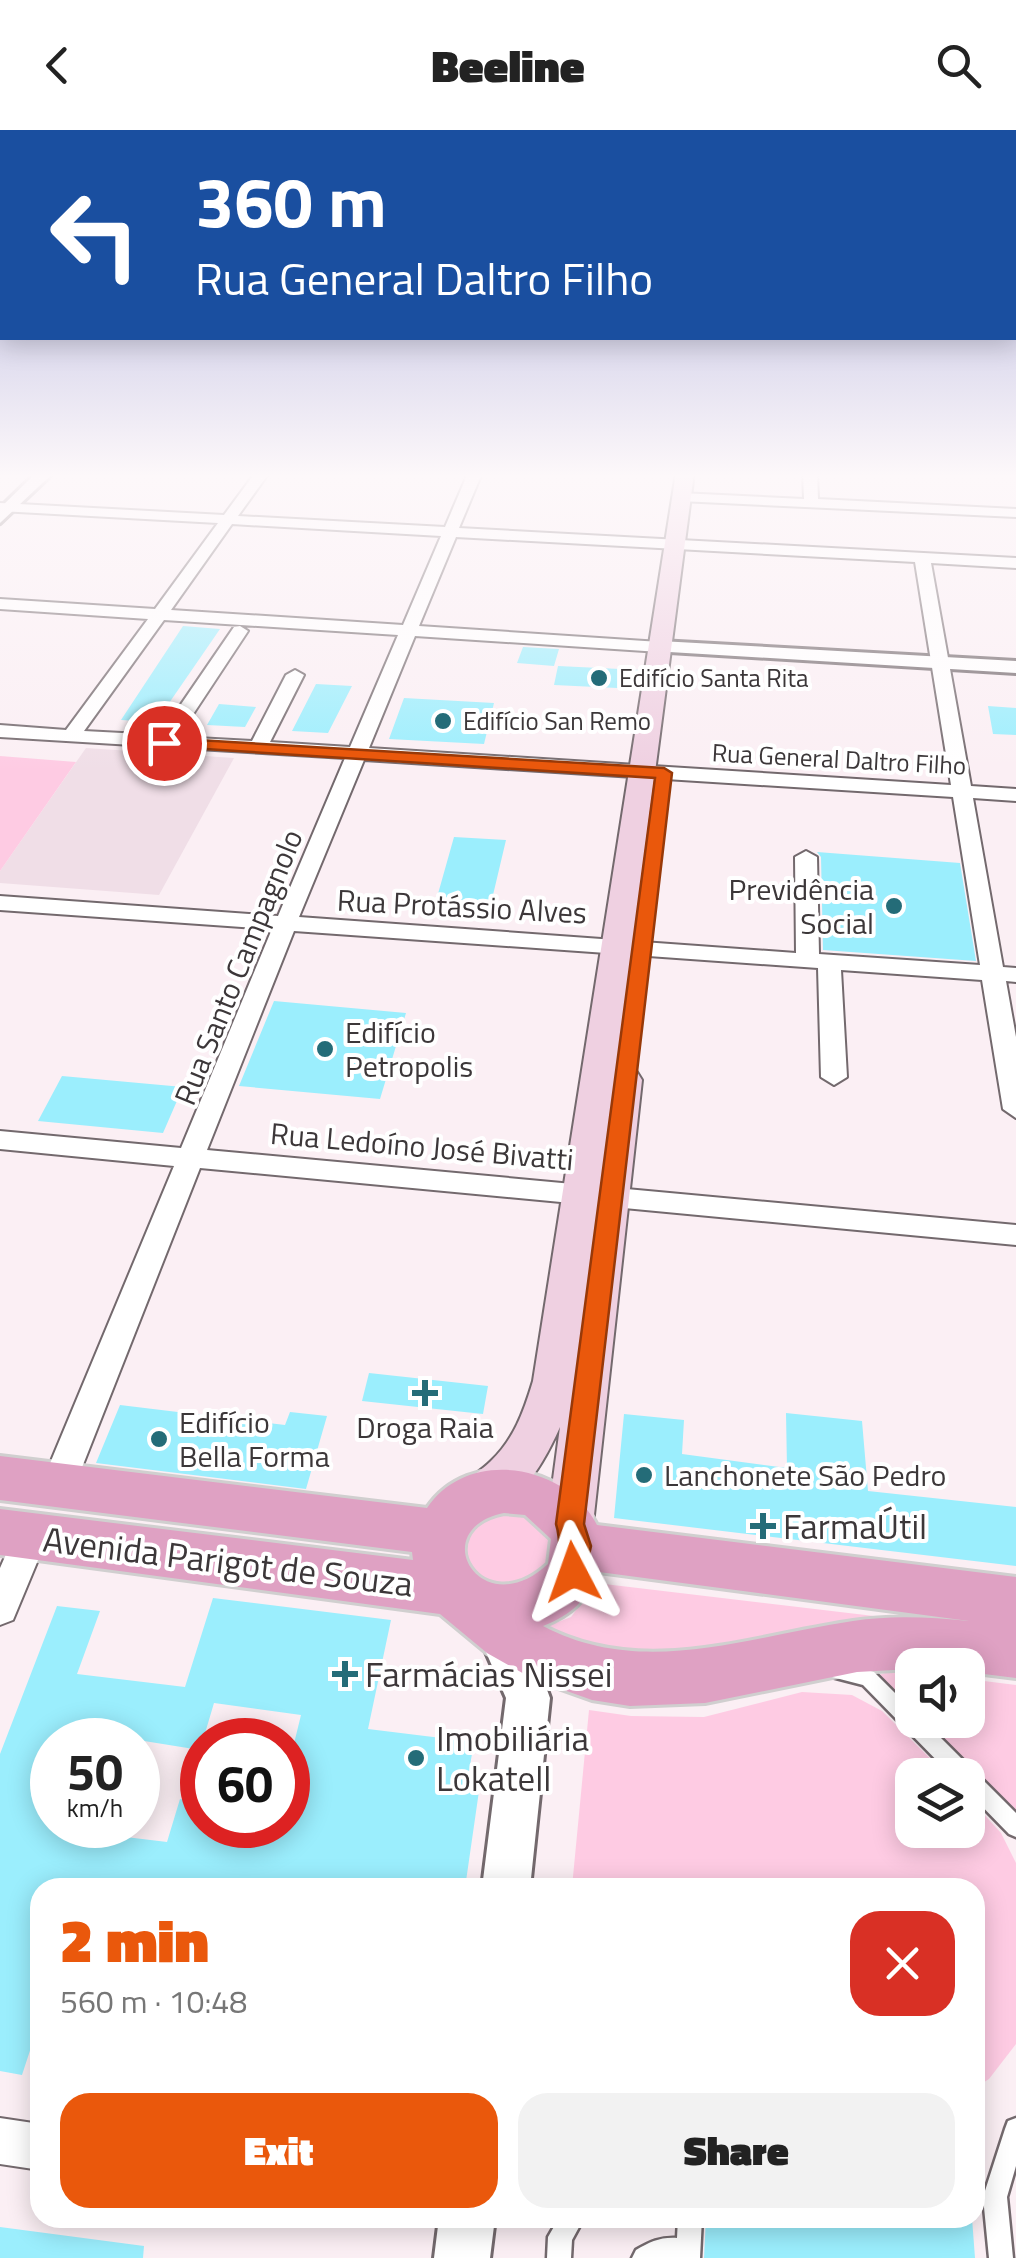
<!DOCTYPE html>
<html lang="en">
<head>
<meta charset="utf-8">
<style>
  :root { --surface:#fff; --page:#f2f2f2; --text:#222; --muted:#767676; --accent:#ea580c }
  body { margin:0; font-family:"Titillium Web",sans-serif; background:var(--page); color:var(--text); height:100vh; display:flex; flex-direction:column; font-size:38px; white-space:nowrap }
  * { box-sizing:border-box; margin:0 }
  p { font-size:32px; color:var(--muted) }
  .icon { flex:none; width:55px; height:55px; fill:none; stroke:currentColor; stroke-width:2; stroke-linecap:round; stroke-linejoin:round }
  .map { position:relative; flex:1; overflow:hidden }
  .panel { position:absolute; left:30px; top:1748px; width:955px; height:350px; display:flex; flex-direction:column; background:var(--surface); border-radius:30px; box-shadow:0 5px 25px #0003 }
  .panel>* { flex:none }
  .guide { position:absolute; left:0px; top:0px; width:1018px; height:210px; box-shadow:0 5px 25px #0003; background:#1a4fa0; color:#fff; overflow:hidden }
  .controls { position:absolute; left:895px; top:1518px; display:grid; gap:20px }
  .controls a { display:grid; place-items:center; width:90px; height:90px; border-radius:20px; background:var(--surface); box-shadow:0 5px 25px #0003; font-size:50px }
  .speed { position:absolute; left:30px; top:1588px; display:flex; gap:20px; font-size:50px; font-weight:700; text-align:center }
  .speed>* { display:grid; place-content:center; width:130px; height:130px; border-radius:50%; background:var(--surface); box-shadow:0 5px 25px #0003; line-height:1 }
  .speed small { font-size:25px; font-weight:400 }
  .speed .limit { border:15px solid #d22; background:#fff; color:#111 }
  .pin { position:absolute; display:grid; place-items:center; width:85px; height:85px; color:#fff; margin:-42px; border:5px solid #fff; border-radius:50%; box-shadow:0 2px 10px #0007 }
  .me { position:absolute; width:110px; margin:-55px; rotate:356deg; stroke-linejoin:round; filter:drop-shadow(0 0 8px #0008) }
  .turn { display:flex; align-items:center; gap:35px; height:210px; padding:0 30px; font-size:45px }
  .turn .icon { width:130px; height:130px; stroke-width:2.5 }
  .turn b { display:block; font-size:70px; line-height:85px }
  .round { display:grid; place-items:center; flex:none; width:105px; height:105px; border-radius:30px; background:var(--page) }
  .overview { display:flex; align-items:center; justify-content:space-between; height:170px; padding:0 30px }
  h1 { font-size:60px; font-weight:800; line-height:75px; color:var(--accent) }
  .cta { display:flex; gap:20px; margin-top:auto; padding:20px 30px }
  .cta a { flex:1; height:115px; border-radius:30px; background:var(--accent); color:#fff; font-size:40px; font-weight:800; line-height:115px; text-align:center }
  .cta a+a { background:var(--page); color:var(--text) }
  header { display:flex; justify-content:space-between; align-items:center; height:130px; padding:0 30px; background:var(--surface); font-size:45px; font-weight:800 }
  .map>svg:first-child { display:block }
  .built { fill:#f0dee7 }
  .green { fill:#fecbe3 }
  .building { fill:#9beefd; fill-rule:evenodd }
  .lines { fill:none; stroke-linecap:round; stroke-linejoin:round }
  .service-casing { stroke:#73696d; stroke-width:5 }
  .minor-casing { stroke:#73696d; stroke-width:4 }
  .tertiary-casing { stroke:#73696d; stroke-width:6 }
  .secondary-casing { stroke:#73696d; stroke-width:4 }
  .primary-casing { stroke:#d0cfcf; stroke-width:6 }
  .service { fill:#fff; fill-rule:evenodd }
  .minor { fill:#fff; fill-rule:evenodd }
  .tertiary { fill:#fff; fill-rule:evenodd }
  .secondary { fill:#efd0e1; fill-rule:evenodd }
  .primary { fill:#dfa1c3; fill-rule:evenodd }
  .route { fill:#ea580c; stroke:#983908; stroke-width:2.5 }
  .poi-dot { fill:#246c78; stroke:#fff; stroke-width:4 }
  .labels { text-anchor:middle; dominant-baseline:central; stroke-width:8; stroke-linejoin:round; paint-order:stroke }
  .far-poi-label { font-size:25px; fill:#3c3739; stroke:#fff; text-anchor:start }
  .far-street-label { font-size:25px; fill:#3c3739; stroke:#fff }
  .poi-label { font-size:30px; fill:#3c3739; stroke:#fff; text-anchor:start }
  .street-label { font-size:30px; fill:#3c3739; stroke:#fff }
  .near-poi-label { font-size:35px; fill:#3c3739; stroke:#fff; text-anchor:start }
  .near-street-label { font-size:35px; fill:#3c3739; stroke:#fff }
</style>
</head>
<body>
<header><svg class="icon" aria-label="back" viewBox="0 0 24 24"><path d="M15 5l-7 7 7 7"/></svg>Beeline<svg class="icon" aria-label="search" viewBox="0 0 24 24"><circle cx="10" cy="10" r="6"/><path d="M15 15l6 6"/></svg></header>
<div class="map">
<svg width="1016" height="2128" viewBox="0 0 1016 2128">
  <rect width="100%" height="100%" fill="#fbeff4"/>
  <!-- built -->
  <path class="built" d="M86 618 234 628 159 765 0 753V741Z"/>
  <!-- green -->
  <path class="green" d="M0 626 76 632 0 741Z
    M503 1382 530 1387 548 1406 550 1430 534 1451 494 1457C450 1430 455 1400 503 1382Z
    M596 1453 933 1493 652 1537 535 1501 571 1487Z
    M897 1539 912 1541V1590H968V1549L1016 1555V1697L870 1548Z
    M802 1562 852 1565 882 1581 947 1645H912V1700H968V1667L1001 1703 1016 1733V1914L989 1949 975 1958V1758L572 1757 589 1580 631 1586 704 1587Z"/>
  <!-- building -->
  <path class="building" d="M183 496 220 499 156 592 121 590Z
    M523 517 559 519 554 536 517 533Z
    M558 536 641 540 638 559 554 555Z
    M316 554 352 556 328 603 292 601Z
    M404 568 494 573 484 614 389 609Z
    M219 574 256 577 245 597 207 595Z
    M988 576 1016 578V605L993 604Z
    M454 707 506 710 489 782 434 778Z
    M817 722 960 733 976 831 823 820 821 727Z
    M274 871 406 883 380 969 239 956Z
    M62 946 183 957 163 1003 38 991Z
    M369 1243 488 1256 483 1284 362 1271Z
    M120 1275 285 1295 290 1282 327 1286 306 1359 96 1333Z
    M786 1283 862 1291 868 1361 1016 1377V1436L614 1388 624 1284 684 1290 682 1324 787 1338Z
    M213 1468 391 1490 368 1599 474 1612 466 1659 479 1661 465 1758H40V1890L22 1945 0 1941V1624L57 1476 100 1481 77 1544 185 1557ZM214 1573 301 1585 288 1638V1695H202V1672L180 1669 167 1712 101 1704 104 1695H52V1610H138L200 1620Z
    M706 2088H972L975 2128H704Z
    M0 2097 144 2116 143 2128H0Z"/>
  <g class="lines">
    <defs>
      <path id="service" d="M838 1532 874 1542 912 1580V1590H923L1016 1683V1707L1009 1704 968 1662V1645H951L863 1555 832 1547 829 1541 832 1535Z
        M1016 1988V2036L1007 2067 1013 2128H989L983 2067 1005 1999 1008 1991Z
        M559 2088H584L572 2110 571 2128H547L548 2107Z
        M678 2088H702L700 2128H632L636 2120C650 2112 660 2107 677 2108Z"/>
      <path id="minor" d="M255 343H269L238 386 445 397 468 343H482L459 398 1016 428V438L931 433 971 656 1016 659V671L973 668 1003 837 1016 838V852L1006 851 1016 907V988L1003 979 982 850 841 840 847 947 834 955 821 947 818 838 294 801 207 1020 1016 1095V1115L200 1038 75 1355 70 1365 58 1369 46 1365 41 1355 174 1036 0 1019V1001L181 1018 272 799 0 780V766L278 786 345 628 0 607V595L66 600 148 489 0 479V469L155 479 218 393 0 381V373L224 385ZM232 394 441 406 403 495 171 480ZM456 407 915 432 951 655 369 618 415 506 660 522 669 517 660 512 419 496ZM164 490 398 505 350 617 270 612 304 545 295 540 286 545 252 611 178 607 248 501 240 496 234 497 160 605 84 601ZM364 630 953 667 980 835 819 824 817 727 806 721 795 727 796 823 299 787Z
        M803 343H817L818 369 1016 379V387L680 371 673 367 680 363 804 369Z
        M31 1391 43 1395 48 1406 13 1490 0 1495V1438L19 1395Z
        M0 1988 40 1994V2040L0 2034Z"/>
      <path id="tertiary" d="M36 343H53L0 393V378Z
        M660 511 1016 531V543L653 521 650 517Z
        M500 1486 515 1492 534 1524 550 1568 530 1758H482L506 1568 479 1506 485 1492Z
        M439 2088H495L490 2128H434Z"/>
      <path id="secondary" d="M676 343H694L616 941 637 942 642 950 593 1394 586 1408 570 1414 554 1408 547 1394 560 1297C544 1333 510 1396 463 1380L456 1366C464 1349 478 1344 491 1331 514 1309 524 1281 533 1251Z"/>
      <path id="primary" d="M0 1326 427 1378C469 1316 567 1335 597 1395L1016 1447V1548L968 1542V1535H912V1539L857 1542 705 1573 630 1576 592 1570 533 1549 487 1523 440 1484 0 1425V1379L413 1430 412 1422 0 1370ZM504 1383 525 1385 551 1409 548 1434C481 1496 424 1399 504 1383ZM599 1442 969 1491C930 1487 891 1485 853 1491 749 1506 643 1549 543 1496 573 1484 585 1471 599 1442Z"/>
    </defs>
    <!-- service casing -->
    <use href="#service" class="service-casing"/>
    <!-- minor casing -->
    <use href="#minor" class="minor-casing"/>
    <!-- tertiary casing -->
    <use href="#tertiary" class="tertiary-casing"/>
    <!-- secondary casing -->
    <use href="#secondary" class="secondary-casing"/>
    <!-- primary casing -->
    <use href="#primary" class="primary-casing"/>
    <!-- service -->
    <use href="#service" class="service"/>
    <!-- minor -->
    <use href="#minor" class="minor"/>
    <!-- tertiary -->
    <use href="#tertiary" class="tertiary"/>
    <!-- secondary -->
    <use href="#secondary" class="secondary"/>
    <!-- primary -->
    <use href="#primary" class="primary"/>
  </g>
  <!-- sky -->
  <linearGradient id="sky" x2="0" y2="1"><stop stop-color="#a9abda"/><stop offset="0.54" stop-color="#fdf8fa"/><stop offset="1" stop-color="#fdf8fa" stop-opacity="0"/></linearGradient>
  <rect width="1016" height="641" fill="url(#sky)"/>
  <!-- route -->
  <path class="route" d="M164 608 664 638 672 643 584 1394 591 1416 583 1451 573 1455 563 1451C556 1435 563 1415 556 1394L655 648 159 616 157 613Z"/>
  <!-- markers -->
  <g class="poi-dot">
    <circle cx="599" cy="548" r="10"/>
    <circle cx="443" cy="591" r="10"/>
    <circle cx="894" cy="776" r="10"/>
    <circle cx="325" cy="919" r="10"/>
    <path d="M420 1248h10v10h10v10h-10v10h-10v-10h-10v-10h10z"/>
    <circle cx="159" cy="1309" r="10"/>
    <circle cx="644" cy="1345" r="10"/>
    <path d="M758 1381h10v10h10v10h-10v10h-10v-10h-10v-10h10z"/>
    <path d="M340 1529h10v10h10v10h-10v10h-10v-10h-10v-10h10z"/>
    <circle cx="416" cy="1628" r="10"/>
  </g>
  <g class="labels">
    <!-- far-poi labels -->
    <g class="far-poi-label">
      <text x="619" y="548">Edifício Santa Rita</text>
      <text x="463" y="591">Edifício San Remo</text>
    </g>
    <!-- far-street labels -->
    <g class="far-street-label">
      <text transform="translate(839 629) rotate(3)">Rua General Daltro Filho</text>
    </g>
    <!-- poi labels -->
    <g class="poi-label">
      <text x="874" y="759" text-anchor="end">Previdência<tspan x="874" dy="34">Social</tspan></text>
      <text x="345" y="902">Edifício<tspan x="345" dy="34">Petropolis</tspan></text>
      <text x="179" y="1292">Edifício<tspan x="179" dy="34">Bella Forma</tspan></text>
      <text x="425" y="1297" text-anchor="middle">Droga Raia</text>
      <text x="664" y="1345">Lanchonete São Pedro</text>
    </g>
    <!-- street labels -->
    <g class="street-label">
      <text transform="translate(462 776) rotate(3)">Rua Protássio Alves</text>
      <text transform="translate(238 837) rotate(-68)">Rua Santo Campagnolo</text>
      <text transform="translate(422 1016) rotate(5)">Rua Ledoíno José Bivatti</text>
    </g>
    <!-- near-poi labels -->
    <g class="near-poi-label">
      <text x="783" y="1396">FarmaÚtil</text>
      <text x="365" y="1544">Farmácias Nissei</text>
      <text x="436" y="1608">Imobiliária<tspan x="436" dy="40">Lokatell</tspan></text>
    </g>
    <!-- near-street labels -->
    <g class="near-street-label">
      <text transform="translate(228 1431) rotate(7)">Avenida Parigot de Souza</text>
    </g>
  </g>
</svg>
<div class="controls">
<a><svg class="icon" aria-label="sound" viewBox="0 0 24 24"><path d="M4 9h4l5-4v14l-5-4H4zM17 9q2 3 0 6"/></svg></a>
<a><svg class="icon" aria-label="layers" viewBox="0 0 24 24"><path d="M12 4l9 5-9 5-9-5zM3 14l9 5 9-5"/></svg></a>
</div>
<div class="speed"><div>50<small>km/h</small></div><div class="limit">60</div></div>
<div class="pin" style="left:164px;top:613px;background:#d93025"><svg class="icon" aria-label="arrive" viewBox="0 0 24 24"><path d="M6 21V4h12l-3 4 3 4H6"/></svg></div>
<svg class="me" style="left:573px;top:1442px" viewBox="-20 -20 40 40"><path d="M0-17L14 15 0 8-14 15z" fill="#ea580c" stroke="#fff" stroke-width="4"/></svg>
<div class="guide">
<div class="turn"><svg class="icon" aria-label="left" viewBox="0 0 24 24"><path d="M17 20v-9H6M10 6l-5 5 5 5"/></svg><div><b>360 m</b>Rua General Daltro Filho</div></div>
</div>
<section class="panel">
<div class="overview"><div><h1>2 min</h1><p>560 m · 10:48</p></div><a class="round" style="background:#d93025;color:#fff"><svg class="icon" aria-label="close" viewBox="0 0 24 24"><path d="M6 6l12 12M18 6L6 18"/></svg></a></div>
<div class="cta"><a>Exit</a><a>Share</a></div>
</section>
</div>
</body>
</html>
